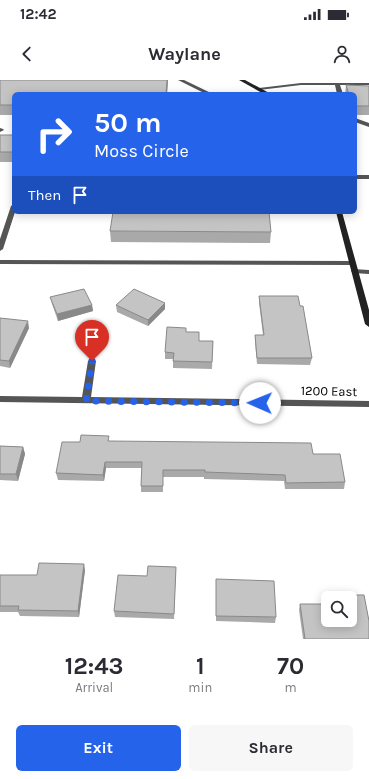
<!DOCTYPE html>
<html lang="en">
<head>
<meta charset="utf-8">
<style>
  :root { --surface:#fff; --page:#f7f7f7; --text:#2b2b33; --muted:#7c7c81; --accent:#2563eb }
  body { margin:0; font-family:Karla,sans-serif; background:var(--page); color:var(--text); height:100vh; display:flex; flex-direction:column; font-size:15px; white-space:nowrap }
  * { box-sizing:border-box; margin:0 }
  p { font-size:13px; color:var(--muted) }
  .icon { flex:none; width:22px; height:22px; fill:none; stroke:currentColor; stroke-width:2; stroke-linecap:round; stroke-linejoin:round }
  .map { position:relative; height:559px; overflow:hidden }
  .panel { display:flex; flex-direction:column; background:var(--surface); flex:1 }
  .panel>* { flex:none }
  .guide { position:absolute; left:12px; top:12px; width:345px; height:122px; border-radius:6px; box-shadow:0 2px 10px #0003; background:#2563eb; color:#fff; overflow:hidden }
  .controls { position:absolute; left:321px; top:511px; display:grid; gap:8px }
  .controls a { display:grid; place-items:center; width:36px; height:36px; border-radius:6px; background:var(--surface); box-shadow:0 2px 10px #0003; font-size:20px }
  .pin { position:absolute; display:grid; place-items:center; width:34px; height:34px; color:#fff; margin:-41px -17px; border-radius:50% 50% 50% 0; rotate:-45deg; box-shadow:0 0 4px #0007 }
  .pin .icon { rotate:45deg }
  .me { position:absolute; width:44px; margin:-22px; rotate:271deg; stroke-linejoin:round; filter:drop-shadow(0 0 3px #0008) }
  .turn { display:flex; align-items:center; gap:14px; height:84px; padding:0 16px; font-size:18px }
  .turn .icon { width:52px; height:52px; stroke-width:2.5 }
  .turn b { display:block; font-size:28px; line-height:34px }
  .then { display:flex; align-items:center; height:38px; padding:0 16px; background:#0003; gap:8px; font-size:15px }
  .eta { display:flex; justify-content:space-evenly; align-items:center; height:68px; text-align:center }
  .eta b { font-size:24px; font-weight:700; line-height:28px }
  .cta { display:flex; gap:8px; margin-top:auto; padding:8px 16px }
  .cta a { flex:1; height:46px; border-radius:6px; background:var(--accent); color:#fff; font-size:16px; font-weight:700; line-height:46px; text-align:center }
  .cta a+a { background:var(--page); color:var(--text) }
  .status { display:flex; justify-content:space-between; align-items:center; height:28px; padding:0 20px; background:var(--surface); direction:ltr }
  .status svg { height:11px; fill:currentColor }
  header { display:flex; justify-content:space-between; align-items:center; height:52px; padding:0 16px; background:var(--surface); font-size:18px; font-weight:700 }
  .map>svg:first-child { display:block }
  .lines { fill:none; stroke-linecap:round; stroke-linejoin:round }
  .lane { fill:#555; fill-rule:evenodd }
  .street { fill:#555; fill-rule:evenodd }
  .secondary { fill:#222; fill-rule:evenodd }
  .wall { fill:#a9a9a9 }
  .shaded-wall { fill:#898989 }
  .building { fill:#c4c4c4; stroke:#898989 }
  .route { stroke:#2563eb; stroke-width:7; stroke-dasharray:0 12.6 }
  .labels { text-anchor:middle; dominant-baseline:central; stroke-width:3.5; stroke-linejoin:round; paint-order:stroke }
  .street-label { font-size:13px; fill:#000; stroke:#fff }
</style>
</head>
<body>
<div class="status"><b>12:42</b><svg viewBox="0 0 49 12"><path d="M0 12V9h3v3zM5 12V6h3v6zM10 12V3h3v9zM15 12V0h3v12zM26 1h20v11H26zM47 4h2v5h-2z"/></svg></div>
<header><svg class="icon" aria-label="back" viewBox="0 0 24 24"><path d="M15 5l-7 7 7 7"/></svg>Waylane<svg class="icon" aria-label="person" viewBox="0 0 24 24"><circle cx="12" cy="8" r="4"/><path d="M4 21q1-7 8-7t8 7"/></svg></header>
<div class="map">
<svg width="369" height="559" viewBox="0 0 369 559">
  <rect width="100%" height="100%" fill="#fff"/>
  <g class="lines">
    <!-- lane -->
    <path class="lane" d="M178 0H184L213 14H206Z
      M301 3H369V5H340L343 14H337L335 5H301L259 10 257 9 259 8Z
      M355 38 369 43V47L355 42Z
      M0 48 3 49 4 50 0 52Z
      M355 95H369V99H355Z
      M14 124V132H15L3 169 0 171V159L11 126Z
      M0 180 353 181 356 183 353 185 0 184Z
      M353 189 369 190V194L353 193 351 191Z"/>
    <!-- street -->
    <path class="street" d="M92 278 96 281 91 317 369 321V327L0 322V316L82 317 88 281Z"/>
    <!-- secondary -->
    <path class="secondary" d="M239 0H245L271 14H264Z
      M336 132H342L369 230V247L365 244Z"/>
  </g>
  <!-- wall -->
  <path class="wall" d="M0 0H168L167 14H14V35H0Z
    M346 5 369 6V35H355V14H345Z
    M0 55H14V82H0Z
    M110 151 271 152 270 163 111 162Z
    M259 216 300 226 312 278 310 285 257 284 255 262V255H263L259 223Z
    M50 217 92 225 93 231 58 241 52 224Z
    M116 225 165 229 148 246 117 232Z
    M0 238 29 248 10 288 0 286Z
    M186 252 199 261H213L212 289 173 288V279H165V272Z
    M109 361 313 374 345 402 344 409H285L284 401 204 399V397H163V412H141V406L142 388H106L104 401 58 400 56 393 80 362Z
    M0 366 23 367 25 374 18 401 0 400Z
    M176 487 174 539 115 537 114 531 147 496Z
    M85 490 79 537 20 536 18 532H0V495H37Z
    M216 499 276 537 275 543 216 541Z
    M335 515H364L369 541V559H303L299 530 300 524H328V540H350V518H334Z"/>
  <!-- shaded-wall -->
  <path class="shaded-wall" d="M167 0H168L167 14H166Z
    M165 223V229L148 246V240Z
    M92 225 93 231 58 241 57 234Z
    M28 241 29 248 10 288 9 281Z
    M23 367 25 374 18 401 16 394Z
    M105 382 106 388 104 401 103 395Z
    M84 484 85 490 79 537 78 531Z"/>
  <!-- building -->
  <path class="building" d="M0 0H167L166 14H209H14V25H0Z
    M346 5 369 6V26H355V14H349Z
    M0 55H14V72H0Z
    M113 132H269L271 152 110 151Z
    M84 209 92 225 57 234 50 217Z
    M134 209 165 223 148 240 116 225Z
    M259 216H298L300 226H303L312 278H257L255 255H264Z
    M0 238 28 241 9 281 0 280Z
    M167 247 186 248V252H199V261H213L212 282 173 281 174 273 165 272Z
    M81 355 109 356 108 361 311 363 313 374H340L345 402 286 403 285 395 205 392V390H163V406H141L142 382H105L103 395 56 393 62 362H80Z
    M0 366 23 367 16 394H0Z
    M39 483 84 484 78 531 18 530 19 526H0V495H37Z
    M148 486 176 487 174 534 114 531 118 495 147 496Z
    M216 499 274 501 276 537 216 536Z
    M335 515H364L369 541V559H305L300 524H328V540H350V518H336Z"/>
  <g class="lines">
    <!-- route -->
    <path class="route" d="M92 281 86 321 260 323"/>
  </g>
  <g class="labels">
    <!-- street labels -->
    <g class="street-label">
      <text transform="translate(329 311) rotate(1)">1200 East</text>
    </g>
  </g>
</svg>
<div class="controls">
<a><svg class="icon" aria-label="search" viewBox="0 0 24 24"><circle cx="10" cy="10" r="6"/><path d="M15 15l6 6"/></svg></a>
</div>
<div class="pin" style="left:92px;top:281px;background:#d93025"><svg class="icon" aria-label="arrive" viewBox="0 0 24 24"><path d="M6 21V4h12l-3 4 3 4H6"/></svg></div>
<svg class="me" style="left:260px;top:323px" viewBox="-20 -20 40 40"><circle r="19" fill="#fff"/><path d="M0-13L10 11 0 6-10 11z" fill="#2563eb"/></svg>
<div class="guide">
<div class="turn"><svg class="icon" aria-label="right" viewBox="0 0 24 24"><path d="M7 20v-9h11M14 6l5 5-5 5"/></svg><div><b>50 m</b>Moss Circle</div></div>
<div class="then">Then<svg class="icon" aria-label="arrive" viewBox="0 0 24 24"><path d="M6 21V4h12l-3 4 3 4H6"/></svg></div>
</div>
</div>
<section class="panel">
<div class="eta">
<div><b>12:43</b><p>Arrival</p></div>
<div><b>1</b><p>min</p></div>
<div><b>70</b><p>m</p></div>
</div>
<div class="cta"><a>Exit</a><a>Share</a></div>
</section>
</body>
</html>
